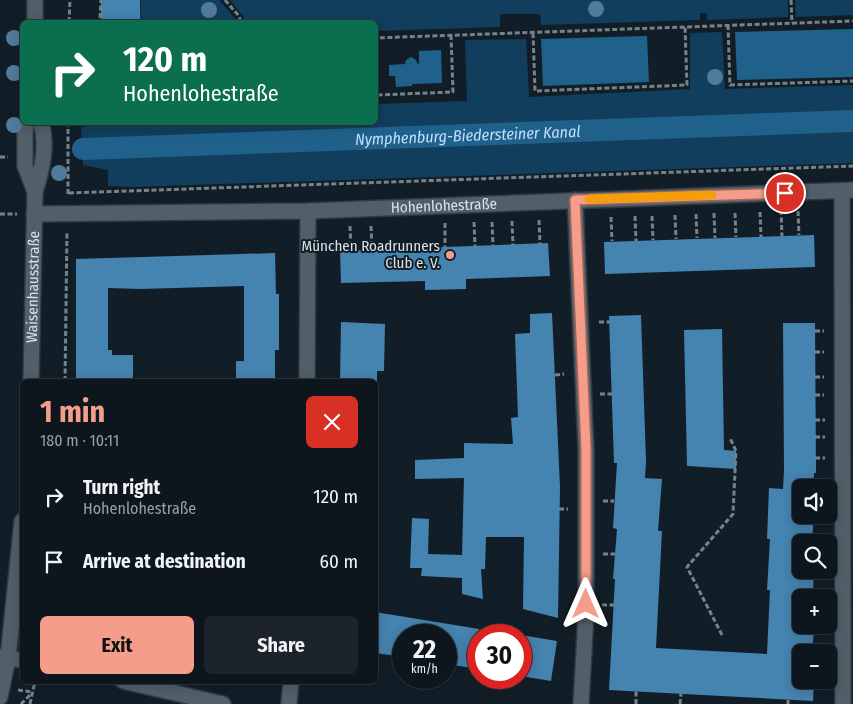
<!DOCTYPE html>
<html lang="en">
<head>
<meta charset="utf-8">
<style>
  :root { --surface:#0e161d; --page:#1c232a; --text:#f1f3f6; --muted:#9b9fa4; --line:#2e353b; --accent:#f49d8b }
  body { margin:0; font-family:"Fira Sans Condensed",sans-serif; background:var(--page); color:var(--text); height:100vh; display:flex; flex-direction:column; font-size:19px; white-space:nowrap }
  * { box-sizing:border-box; margin:0 }
  p { font-size:16px; color:var(--muted) }
  .icon { flex:none; width:28px; height:28px; fill:none; stroke:currentColor; stroke-width:2; stroke-linecap:round; stroke-linejoin:round }
  .map { position:relative; flex:1; overflow:hidden }
  .drawer { position:absolute; left:20px; top:379px; width:358px; height:305px; display:flex; flex-direction:column; background:var(--surface); border-radius:8px; box-shadow:0 2px 12px #0003,0 0 0 1px var(--line) }
  .drawer>* { flex:none }
  .banner { position:absolute; left:20px; top:20px; width:358px; height:105px; border-radius:8px; box-shadow:0 2px 12px #0003,0 0 0 1px var(--line); background:#0b6e4f; color:#fff; overflow:hidden }
  .controls { position:absolute; left:792px; top:479px; display:grid; gap:10px }
  .controls a { display:grid; place-items:center; width:45px; height:45px; border-radius:8px; background:var(--surface); box-shadow:0 2px 12px #0003,0 0 0 1px var(--line); font-size:25px }
  .speed { position:absolute; left:392px; top:624px; display:flex; gap:10px; font-size:25px; font-weight:700; text-align:center }
  .speed>* { display:grid; place-content:center; width:65px; height:65px; border-radius:50%; background:var(--surface); box-shadow:0 2px 12px #0003,0 0 0 1px var(--line); line-height:1 }
  .speed small { font-size:12px; font-weight:400 }
  .speed .limit { border:8px solid #d22; background:#fff; color:#111 }
  .pin { position:absolute; display:grid; place-items:center; width:42px; height:42px; color:#fff; margin:-21px; border:2px solid #fff; border-radius:50%; box-shadow:0 1px 5px #0007 }
  .me { position:absolute; width:55px; margin:-28px; rotate:0deg; stroke-linejoin:round; filter:drop-shadow(0 0 4px #0008) }
  .turn { display:flex; align-items:center; gap:18px; height:105px; padding:0 20px; font-size:22px }
  .turn .icon { width:65px; height:65px; stroke-width:2.5 }
  .turn b { display:block; font-size:35px; line-height:42px }
  .round { display:grid; place-items:center; flex:none; width:52px; height:52px; border-radius:8px; background:var(--page) }
  .overview { display:flex; align-items:center; justify-content:space-between; height:85px; padding:0 20px }
  h1 { font-size:30px; font-weight:700; line-height:38px; color:var(--accent) }
  .primary-button { display:flex; gap:10px; margin-top:auto; padding:10px 20px }
  .primary-button a { flex:1; height:58px; border-radius:8px; background:var(--accent); color:#111; font-size:20px; font-weight:700; line-height:58px; text-align:center }
  .primary-button a+a { background:var(--page); color:var(--text) }
  ul { padding:0; list-style:none }
  li { display:flex; align-items:center; gap:15px; height:65px; padding:0 20px }
  li div { flex:1 }
  li b { display:block; font-size:19px }
  li em { font-style:normal }
  .map>svg:first-child { display:block }
  .green { fill:#113e5c }
  .water { fill:#20618c }
  .lines { fill:none; stroke-linecap:round; stroke-linejoin:round }
  .canal { stroke:#20618c; stroke-width:22 }
  .building { fill:#4583b0 }
  .minor-casing { stroke:#31383f; stroke-width:18 }
  .path { stroke:#788289; stroke-width:3; stroke-dasharray:5 2.5; stroke-linecap:butt }
  .minor { stroke:#515f69; stroke-width:15 }
  .tree { fill:#517b9b }
  .route-casing { stroke:#9f665a; stroke-width:12 }
  .route { stroke:#f49d8b; stroke-width:9 }
  .slow { stroke:#f59e0b; stroke-width:9 }
  .poi-dot { fill:#f49d8b; stroke:#121e27; stroke-width:2 }
  .labels { text-anchor:middle; dominant-baseline:central; stroke-width:4; stroke-linejoin:round; paint-order:stroke }
  .street-label { font-size:15px; fill:#dbe2e8; stroke:#121e27 }
  .poi-label { font-size:15px; fill:#dbe2e8; stroke:#121e27; text-anchor:end }
  .water-label { font-size:16px; font-style:italic; fill:#bfe0fa; stroke:#121e27 }
</style>
</head>
<body>
<div class="map">
<svg width="853" height="704" viewBox="0 0 853 704">
  <rect width="100%" height="100%" fill="#121e27"/>
  <!-- green -->
  <path class="green" d="M141 0H219L238 22H140Z
    M230 0H788V17L707 20V13H700V20L541 25 540 14H500V27L375 31V22H246L242 15Z
    M795 0H853V15L796 17Z
    M722 32 725 89 853 85V163L132 187 108 186V170L83 165 81 127 108 122H375V104L467 101 465 40 526 39 529 97 690 89V33Z"/>
  <!-- water -->
  <path class="water" d="M853 29V77L737 80 735 32Z
    M647 36 649 82 543 86 541 39Z
    M441 50 442 83 412 84V86L396 87 395 76H389V65L405 64 406 60 411 57 416 60 417 63 419 64V51Z"/>
  <g class="lines">
    <!-- canal -->
    <path class="canal" id="s1" d="M83 149 853 121"/>
  </g>
  <!-- building -->
  <path class="building" d="M101 0H140V20L101 19Z
    M814 235 815 267 605 274 604 242Z
    M548 243 550 276 466 279V289L425 290V281L341 283 340 251Z
    M275 253 276 294H279V350H275V381H236V361H244V286L140 289 108 288V350H112V355H133V381H76V259Z
    M552 313 560 487 558 618 523 609 524 537H486L485 569H481L483 599 462 594V578L421 576 422 568H410L412 518 429 519 428 554 462 555 464 478 415 479V460L464 458V443L513 444 511 418 518 417 515 334 530 333V314Z
    M641 315 646 461 645 478 662 479 658 531H662L656 648 767 654 770 590H767L770 539H767L769 488 783 489 784 471 783 323H815L816 473H814L813 488H801V515H814L812 541H815L801 542V570H814L813 592H816V598H801V625H814L813 643H816V652H801V680H814L813 701 609 690 615 579H613L617 529 613 528 617 463H614L609 316Z
    M341 322 385 324 384 371H377V381H340Z
    M722 329 724 450 736 451V469L687 466 684 330Z
    M375 612 479 629V669L446 664V635H404V657L375 653Z
    M521 635 557 641 551 681 521 676Z"/>
  <g class="lines">
    <defs>
      <g id="minor">
        <path d="M35 22V0"/>
        <path d="M27 122 25 131V166L35 192"/>
        <path d="M842 191 843 704"/>
        <path d="M575 200 586 449V614L581 704"/>
        <path id="s2" d="M34 214 308 211 853 190"/>
        <path id="s3" d="M31 381 35 192C42 170 48 145 41 122"/>
        <path d="M307 381 308 211"/>
        <path d="M0 657 22 660"/>
        <path d="M123 681 223 704"/>
        <path d="M0 697 8 658 22 521"/>
        <path d="M289 704 291 681"/>
      </g>
    </defs>
    <!-- minor casing -->
    <use href="#minor" class="minor-casing"/>
    <!-- path -->
    <path class="path" d="M225 0 239 16 241 22
      M791 0 792 23
      M100 18 101 0
      M69 22 70 0
      M728 25 730 85 853 81
      M533 33 535 91 687 85 685 27
      M451 35 453 92 377 95 375 38 853 21
      M0 157H8
      M69 193 853 166
      M68 194V122
      M781 210 782 236
      M798 211 799 235
      M760 212 761 237
      M714 213 715 238
      M735 213 736 237
      M0 214H17
      M696 214 697 238
      M675 215 676 239
      M635 216 636 241
      M652 216 653 240
      M611 217 612 241
      M539 220 540 244
      M512 221 513 245
      M474 222 475 246
      M492 222 493 245
      M445 223V247
      M350 226 351 250
      M371 226 372 250
      M599 322H610
      M815 331H824
      M815 352H824
      M555 375 564 374
      M815 377H824
      M65 381 67 231
      M600 394H612
      M815 395H824
      M815 420H825
      M815 437H825
      M815 458H825
      M603 501H614
      M559 509H568
      M603 554H615
      M602 605H614
      M722 635 687 567 733 514 736 451 730 438
      M18 690 33 692
      M21 704 31 694
      M30 704 35 681
      M636 704V691
      M680 704 681 694
      M788 704V700"/>
    <!-- minor -->
    <use href="#minor" class="minor"/>
  </g>
  <!-- trees -->
  <g class="tree">
    <circle cx="596" cy="9" r="8"/>
    <circle cx="209" cy="10" r="8"/>
    <circle cx="14" cy="38" r="8"/>
    <circle cx="14" cy="73" r="8"/>
    <circle cx="715" cy="77" r="8"/>
    <circle cx="14" cy="125" r="8"/>
    <circle cx="59" cy="173" r="8"/>
  </g>
  <g class="lines">
    <defs>
      <path id="route" d="M586 604V449L575 200 785 193"/>
    </defs>
    <!-- route casing -->
    <use href="#route" class="route-casing"/>
    <!-- route -->
    <use href="#route" class="route"/>
    <!-- slow -->
    <path class="slow" d="M589 199 712 195"/>
  </g>
  <!-- markers -->
  <circle class="poi-dot" cx="450" cy="255" r="5"/>
  <g class="labels">
    <!-- street labels -->
    <g class="street-label">
      <text stroke="none"><textPath href="#s2" startOffset="410">Hohenlohestraße</textPath></text>
      <text stroke="none"><textPath href="#s3" startOffset="94">Waisenhausstraße</textPath></text>
    </g>
    <!-- poi labels -->
    <g class="poi-label">
      <text x="440" y="246">München Roadrunners<tspan x="440" dy="17">Club e. V.</tspan></text>
    </g>
    <!-- water labels -->
    <g class="water-label">
      <text stroke="none"><textPath href="#s1" startOffset="385">Nymphenburg-Biedersteiner Kanal</textPath></text>
    </g>
  </g>
</svg>
<div class="controls">
<a><svg class="icon" aria-label="sound" viewBox="0 0 24 24"><path d="M4 9h4l5-4v14l-5-4H4zM17 9q2 3 0 6"/></svg></a>
<a><svg class="icon" aria-label="search" viewBox="0 0 24 24"><circle cx="10" cy="10" r="6"/><path d="M15 15l6 6"/></svg></a>
<a>+</a>
<a>−</a>
</div>
<div class="speed"><div>22<small>km/h</small></div><div class="limit">30</div></div>
<div class="pin" style="left:785px;top:193px;background:#d93025"><svg class="icon" aria-label="arrive" viewBox="0 0 24 24"><path d="M6 21V4h12l-3 4 3 4H6"/></svg></div>
<svg class="me" style="left:586px;top:604px" viewBox="-20 -20 40 40"><path d="M0-17L14 15 0 8-14 15z" fill="#f49d8b" stroke="#fff" stroke-width="4"/></svg>
<div class="banner">
<div class="turn"><svg class="icon" aria-label="right" viewBox="0 0 24 24"><path d="M7 20v-9h11M14 6l5 5-5 5"/></svg><div><b>120 m</b>Hohenlohestraße</div></div>
</div>
<section class="drawer">
<div class="overview"><div><h1>1 min</h1><p>180 m · 10:11</p></div><a class="round" style="background:#d93025;color:#fff"><svg class="icon" aria-label="close" viewBox="0 0 24 24"><path d="M6 6l12 12M18 6L6 18"/></svg></a></div>
<ul>
<li><svg class="icon" aria-label="right" viewBox="0 0 24 24"><path d="M7 20v-9h11M14 6l5 5-5 5"/></svg><div><b>Turn right</b><p>Hohenlohestraße</p></div><em>120 m</em></li>
<li><svg class="icon" aria-label="arrive" viewBox="0 0 24 24"><path d="M6 21V4h12l-3 4 3 4H6"/></svg><div><b>Arrive at destination</b></div><em>60 m</em></li>
</ul>
<div class="primary-button"><a>Exit</a><a>Share</a></div>
</section>
</div>
</body>
</html>
